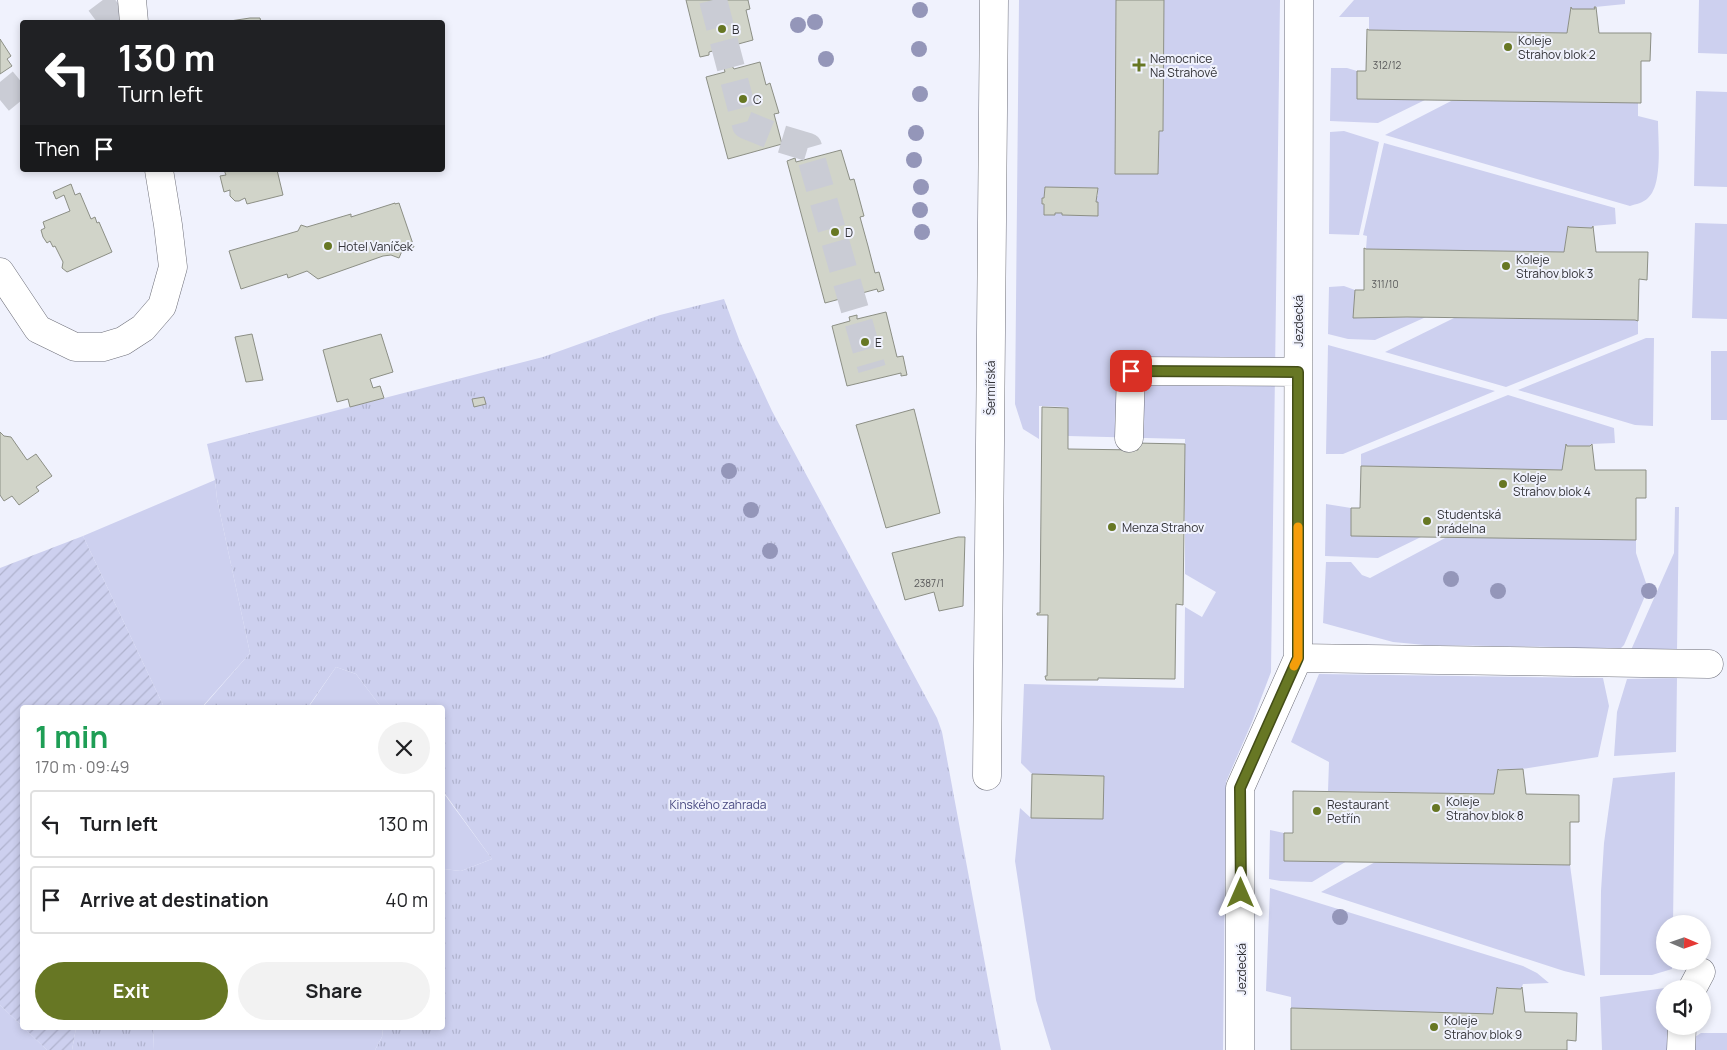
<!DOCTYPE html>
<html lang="en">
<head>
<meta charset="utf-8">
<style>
  :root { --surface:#fff; --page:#f2f2f2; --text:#202124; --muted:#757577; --line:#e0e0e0; --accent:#677724 }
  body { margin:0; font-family:Manrope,sans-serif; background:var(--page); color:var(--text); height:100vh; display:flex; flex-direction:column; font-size:19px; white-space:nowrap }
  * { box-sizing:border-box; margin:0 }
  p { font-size:16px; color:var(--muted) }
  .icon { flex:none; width:28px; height:28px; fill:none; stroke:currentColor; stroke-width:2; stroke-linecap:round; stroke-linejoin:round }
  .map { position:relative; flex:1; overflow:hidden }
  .details { position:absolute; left:20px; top:705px; width:425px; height:325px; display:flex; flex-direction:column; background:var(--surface); border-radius:5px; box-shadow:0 2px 8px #0003 }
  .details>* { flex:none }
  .hud { position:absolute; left:20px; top:20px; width:425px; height:152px; border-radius:5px; box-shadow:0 2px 8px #0003; background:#202124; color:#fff; overflow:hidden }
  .needle { width:32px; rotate:92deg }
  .fabs { position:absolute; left:1656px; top:915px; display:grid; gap:10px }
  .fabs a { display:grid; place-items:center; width:55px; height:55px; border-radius:50%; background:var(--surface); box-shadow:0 2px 8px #0003; font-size:25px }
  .pin { position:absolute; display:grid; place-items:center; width:42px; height:42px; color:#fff; margin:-21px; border-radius:10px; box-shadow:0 2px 8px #0006 }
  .me { position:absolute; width:55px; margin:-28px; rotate:0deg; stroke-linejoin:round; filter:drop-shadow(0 0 4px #0008) }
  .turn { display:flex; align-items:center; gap:18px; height:105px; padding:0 15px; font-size:22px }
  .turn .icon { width:65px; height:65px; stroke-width:2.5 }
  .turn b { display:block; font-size:35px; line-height:42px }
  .then { display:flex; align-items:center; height:48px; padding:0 15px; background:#0003; gap:10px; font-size:19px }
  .round { display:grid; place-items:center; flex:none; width:52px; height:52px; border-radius:26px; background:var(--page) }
  .head { display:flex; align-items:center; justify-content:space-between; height:85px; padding:0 15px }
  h1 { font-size:30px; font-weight:700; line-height:38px; color:#1e9e55 }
  .button { display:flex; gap:10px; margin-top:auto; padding:10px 15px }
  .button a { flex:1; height:58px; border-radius:30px; background:var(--accent); color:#fff; font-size:20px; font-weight:700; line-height:58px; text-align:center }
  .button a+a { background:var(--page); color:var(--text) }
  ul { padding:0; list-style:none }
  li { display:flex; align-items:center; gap:15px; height:68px; margin:0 10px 8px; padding:0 5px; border:2px solid var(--line); border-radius:5px }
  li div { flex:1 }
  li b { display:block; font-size:19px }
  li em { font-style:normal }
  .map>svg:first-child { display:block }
  .grass { fill:#cdd0ef; fill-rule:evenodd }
  .park { fill:url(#park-tufts) }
  .garden { fill:url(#garden-furrows) }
  .building { fill:#d1d4c9; stroke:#8c8f85 }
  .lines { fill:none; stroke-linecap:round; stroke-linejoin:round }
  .minor-tunnel { stroke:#caccd5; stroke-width:28; stroke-dasharray:28 14; stroke-linecap:butt }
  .highway-tunnel { stroke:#caccd5; stroke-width:28; stroke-dasharray:28 14; stroke-linecap:butt }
  .minor-casing { stroke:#6f707a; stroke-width:29 }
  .minor { stroke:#fff; stroke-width:28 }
  .tree { fill:#9496b9 }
  .route-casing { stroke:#434d17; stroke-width:12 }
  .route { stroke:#677724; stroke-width:9 }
  .slow { stroke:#f59e0b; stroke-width:9 }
  .poi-dot { fill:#677724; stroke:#f0f2fd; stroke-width:2 }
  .labels { text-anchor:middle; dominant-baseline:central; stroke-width:4; stroke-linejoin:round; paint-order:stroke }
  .number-label { font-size:10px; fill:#5a5a5b }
  .poi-label { font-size:12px; fill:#323236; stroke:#f0f2fd; text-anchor:start }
  .street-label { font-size:12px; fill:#323236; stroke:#f0f2fd }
  .park-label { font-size:12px; fill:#494a81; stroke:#f0f2fd }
</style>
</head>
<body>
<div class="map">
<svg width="1727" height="1050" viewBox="0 0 1727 1050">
  <defs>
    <pattern id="park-tufts" width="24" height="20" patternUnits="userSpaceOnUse" patternTransform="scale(1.25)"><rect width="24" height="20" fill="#cdd0ef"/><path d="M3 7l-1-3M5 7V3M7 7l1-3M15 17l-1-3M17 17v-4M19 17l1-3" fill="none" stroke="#b0b3ce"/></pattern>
    <pattern id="garden-furrows" width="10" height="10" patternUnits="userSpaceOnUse" patternTransform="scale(1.25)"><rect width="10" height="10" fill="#cdd0ef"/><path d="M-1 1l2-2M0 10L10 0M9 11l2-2" fill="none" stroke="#b0b3ce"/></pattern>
  </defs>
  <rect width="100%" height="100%" fill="#f0f2fd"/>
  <!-- grass -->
  <path class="grass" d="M1019 0H1116V174H1158L1159 131 1163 130 1164 0H1280L1271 672 1252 722 1226 782 1223 1050H1051L1036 1000 1015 861 1020 808 1031 818 1102 819 1104 776 1032 774 1021 763 1024 684 1184 688 1185 607 1202 617 1216 592 1185 574V439L1068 436V407L1039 406V439L1023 429 1015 404ZM1045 187 1098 188V196H1096V202H1098L1062 215V213H1055L1042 204V199L1044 198Z
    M1354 0H1625V4L1595 7V9H1572L1571 7 1567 33 1369 30V17H1339Z
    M1699 0H1727V54L1698 53Z
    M1331 68H1347L1357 71V99L1429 98 1378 123 1330 121Z
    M1696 91 1727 92V187L1694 186Z
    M1455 99 1638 102V116L1658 121C1658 140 1663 185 1648 198 1643 203 1636 204 1630 206L1385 135Z
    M1344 131 1379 142 1359 235 1329 234 1330 132Z
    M1384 143 1615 208 1616 224 1592 226V228L1569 227 1568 226 1564 252 1366 249 1367 236 1363 235Z
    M1695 223 1727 224V319L1692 318Z
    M1344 286 1355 290 1354 318 1426 317 1375 340 1348 339 1328 334 1329 287Z
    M1454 318 1635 320 1638 321V334L1506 387 1385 352Z
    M1646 338H1654L1653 426 1635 425 1518 390Z
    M1328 345 1495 391 1343 454H1326Z
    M1711 351H1727V420H1711Z
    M1508 395 1614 428 1615 443 1591 444 1590 446H1567L1566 444 1562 470 1361 466V454Z
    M215 480 217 499 250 653 202 707H164L83 536Z
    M1326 504 1351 508 1421 537 1378 558 1325 556Z
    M1675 507H1679L1677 650H1631L1674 553Z
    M1447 537 1636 540V553L1648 589 1624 645 1619 650 1555 647 1425 645 1393 642 1323 623 1326 562H1351L1362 575 1370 578Z
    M336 667 356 674 381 707 308 708Z
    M1319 674 1603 678 1609 706 1598 757 1522 769H1498L1494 794 1328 791 1329 762 1291 742Z
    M1677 678 1676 752 1614 756 1617 712 1627 679Z
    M1675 772 1673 924H1665V961H1672V969L1652 975H1600L1601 891 1604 843 1613 778Z
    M442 791 492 859 461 871 443 869Z
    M1270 830 1284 833V861H1347L1312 882 1281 881 1269 879Z
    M1377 861 1570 865 1585 976 1564 971 1321 892Z
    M1270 888 1523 966 1537 973 1549 983 1523 984 1521 989 1498 988 1497 987 1493 1014 1291 1008V997L1266 991Z
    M1672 987V989H1665V1026H1671L1676 1050H1602L1600 997Z
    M0 1005 47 1050H0Z
    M153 1028H383L382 1037 375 1050H154Z
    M1701 1033H1727V1050H1695V1037Z"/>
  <!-- park -->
  <path class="park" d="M724 299 740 342 772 411 937 718 942 732 1001 1050H375L382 1037 383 1028H442L443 869 461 871 492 859 443 791 442 708 381 707 356 674 336 667 308 707 202 708 250 653 217 499 215 480 207 444 543 357 660 315Z
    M76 1028H153L154 1050H72Z"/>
  <!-- garden -->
  <path class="garden" d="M83 536 164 707 22 708V1026L0 1005V568Z
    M24 1028H76L72 1050H47Z"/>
  <!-- building -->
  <path class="building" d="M686 0H748L750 9 746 10 753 40 709 52V55L700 57Z
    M1116 0H1164L1163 129V131H1159L1158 174H1115Z
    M1571 7 1572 9H1595L1594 7H1596L1599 33H1651L1650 61H1641V103L1357 99V71H1366L1367 29 1369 30 1567 33Z
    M250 18H260L261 22H230V21Z
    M0 39 11 56 7 59 12 66 0 74Z
    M760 62 766 85 770 83 779 113 774 114 782 144 728 159 706 77 725 72 724 68 732 66 734 69Z
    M841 150 850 180 854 179 864 216 860 217 868 246 875 273 879 272 884 290 878 292 877 289 825 303 787 161 795 158 796 162Z
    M224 170H277L283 195 247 204 245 198 239 201H235L230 196V190L224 192 220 176 226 175Z
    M71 184 75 195 80 193 91 219 95 217 97 223 99 222 112 252 67 272 62 268 63 262 55 246 53 247 50 241 47 243 43 237 41 230 45 228 43 222 70 211 64 195 56 199 53 192Z
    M1045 187 1098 188 1096 202H1098V216L1062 215V213H1055V215H1044V204H1042V198H1044Z
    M395 203V204L399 203 414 247 402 251 399 258 391 255 383 256 318 279 307 271 288 278 287 274 241 289 229 251 298 231 301 225 307 227 351 214V217Z
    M1568 226 1569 227 1592 228 1593 226 1596 252H1648L1647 280 1639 279 1638 321 1635 320 1407 317 1353 318 1355 290H1364V248L1366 249 1564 252Z
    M886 312 897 357 903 356 907 375 901 376V373L847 386 832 326 850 321 849 317 857 315V319Z
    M252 334 263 380 246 382 235 337Z
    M381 334 393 372 370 379 373 388 380 386 384 398 350 407 348 399 337 402 323 350Z
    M484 397 486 404 474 407 472 399Z
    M1042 407 1068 408V449L1138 450V445L1135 443 1185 444 1183 605 1176 604 1175 679 1098 678V680H1046L1045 676H1047L1048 615H1037V613H1040Z
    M914 409 940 513 886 528 856 425Z
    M0 432 4 436 11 437 27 460 36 454 52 476 36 487 39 491 19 505 12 496 4 501 0 495Z
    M1566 444 1567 446H1590L1592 444 1595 470H1646V498H1636V540L1351 536V508H1360L1361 466 1562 470Z
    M958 537H965L963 606 939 611 934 592 905 600 892 553Z
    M1498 769 1499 770 1523 769 1526 794 1579 795V822H1570V865L1284 861V833H1293V791L1494 794Z
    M1032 774 1104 776 1103 819 1031 818Z
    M1497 987 1498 988 1521 989 1522 987 1525 1012 1577 1013 1576 1041 1567 1040V1050H1291V1008L1493 1014Z"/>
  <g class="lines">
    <!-- minor-tunnel -->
    <path class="minor-tunnel" d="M713 0 746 125 778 138 808 147 872 369"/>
    <!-- highway-tunnel -->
    <path class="highway-tunnel" d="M97 22 126 0
      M0 100 22 82"/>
    <defs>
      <path id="minor" d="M132 0 134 22
        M0 272 38 329 75 347H103L123 341 143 328 162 306 173 267 168 225 159 170
        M1129 438 1131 371 1298 372
        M1298 658 1709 664
        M987 776 994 0
        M1692 989 1701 972
        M1240 1050V788L1298 658 1299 0
        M1681 1050 1682 1026"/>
    </defs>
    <!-- minor casing -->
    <use href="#minor" class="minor-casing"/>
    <!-- minor -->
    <use href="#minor" class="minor"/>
  </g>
  <!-- trees -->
  <g class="tree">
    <circle cx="920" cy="10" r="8"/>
    <circle cx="815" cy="22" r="8"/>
    <circle cx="798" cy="25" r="8"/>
    <circle cx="919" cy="49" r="8"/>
    <circle cx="826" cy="59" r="8"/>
    <circle cx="920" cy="94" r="8"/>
    <circle cx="916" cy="133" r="8"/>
    <circle cx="914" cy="160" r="8"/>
    <circle cx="921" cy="187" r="8"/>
    <circle cx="920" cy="210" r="8"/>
    <circle cx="922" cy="232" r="8"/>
    <circle cx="729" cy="471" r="8"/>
    <circle cx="751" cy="510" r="8"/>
    <circle cx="770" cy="551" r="8"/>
    <circle cx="1451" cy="579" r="8"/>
    <circle cx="1498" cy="591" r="8"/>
    <circle cx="1649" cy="591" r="8"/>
    <circle cx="1340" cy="917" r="8"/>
  </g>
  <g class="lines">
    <defs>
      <path id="route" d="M1131 371 1298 372V658L1240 788 1241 893"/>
    </defs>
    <!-- route casing -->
    <use href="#route" class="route-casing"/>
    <!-- route -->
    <use href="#route" class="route"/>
    <!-- slow -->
    <path class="slow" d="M1294 666 1298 658V527"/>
  </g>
  <!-- markers -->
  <g class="poi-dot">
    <circle cx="722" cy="29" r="5"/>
    <circle cx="1508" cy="47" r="5"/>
    <path d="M1136.5 57.5h5v5h5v5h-5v5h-5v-5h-5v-5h5z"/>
    <circle cx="743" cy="99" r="5"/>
    <circle cx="835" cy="232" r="5"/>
    <circle cx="328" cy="246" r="5"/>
    <circle cx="1506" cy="266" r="5"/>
    <circle cx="865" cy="342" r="5"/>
    <circle cx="1503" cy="484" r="5"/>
    <circle cx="1427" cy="521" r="5"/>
    <circle cx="1112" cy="527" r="5"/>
    <circle cx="1436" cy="808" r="5"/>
    <circle cx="1317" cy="811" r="5"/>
    <circle cx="1434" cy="1027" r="5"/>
  </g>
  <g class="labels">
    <!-- number labels -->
    <g class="number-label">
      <text x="1387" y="65">312/12</text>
      <text x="1385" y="284">311/10</text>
      <text x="929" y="583">2387/1</text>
    </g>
    <!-- poi labels -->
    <g class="poi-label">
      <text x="732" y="29">B</text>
      <text x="1518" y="40">Koleje<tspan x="1518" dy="14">Strahov blok 2</tspan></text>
      <text x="1150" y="58">Nemocnice<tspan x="1150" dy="14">Na Strahově</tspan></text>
      <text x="753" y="99">C</text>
      <text x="845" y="232">D</text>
      <text x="338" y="246">Hotel Vaníček</text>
      <text x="1516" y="259">Koleje<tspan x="1516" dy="14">Strahov blok 3</tspan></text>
      <text x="875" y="342">E</text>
      <text x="1513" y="477">Koleje<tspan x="1513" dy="14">Strahov blok 4</tspan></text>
      <text x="1437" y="514">Studentská<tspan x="1437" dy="14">prádelna</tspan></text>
      <text x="1122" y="527">Menza Strahov</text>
      <text x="1446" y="801">Koleje<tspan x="1446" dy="14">Strahov blok 8</tspan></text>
      <text x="1327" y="804">Restaurant<tspan x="1327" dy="14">Petřín</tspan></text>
      <text x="1444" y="1020">Koleje<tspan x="1444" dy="14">Strahov blok 9</tspan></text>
    </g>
    <!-- street labels -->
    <g class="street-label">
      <text transform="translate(1298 321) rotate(-90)">Jezdecká</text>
      <text transform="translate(990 388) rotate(-90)">Šermířská</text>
      <text transform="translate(1241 969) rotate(-90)">Jezdecká</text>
    </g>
    <!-- park labels -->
    <g class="park-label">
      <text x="718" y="804">Kinského zahrada</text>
    </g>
  </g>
</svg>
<div class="fabs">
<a><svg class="needle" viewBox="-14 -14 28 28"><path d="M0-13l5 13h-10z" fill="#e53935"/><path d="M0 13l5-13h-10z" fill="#757577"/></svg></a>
<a><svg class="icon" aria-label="sound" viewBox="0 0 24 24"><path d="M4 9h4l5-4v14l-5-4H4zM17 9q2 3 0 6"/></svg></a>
</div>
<div class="pin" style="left:1131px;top:371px;background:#d93025"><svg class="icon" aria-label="arrive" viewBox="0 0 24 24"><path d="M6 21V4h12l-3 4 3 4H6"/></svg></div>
<svg class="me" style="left:1241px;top:893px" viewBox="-20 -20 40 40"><path d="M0-17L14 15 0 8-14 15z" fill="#677724" stroke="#fff" stroke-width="4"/></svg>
<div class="hud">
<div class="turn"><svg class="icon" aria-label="left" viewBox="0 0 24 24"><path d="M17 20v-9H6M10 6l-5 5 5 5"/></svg><div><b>130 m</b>Turn left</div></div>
<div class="then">Then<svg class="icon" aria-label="arrive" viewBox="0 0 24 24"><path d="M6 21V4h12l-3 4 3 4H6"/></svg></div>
</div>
<section class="details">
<div class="head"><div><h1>1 min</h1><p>170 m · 09:49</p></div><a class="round"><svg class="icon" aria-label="close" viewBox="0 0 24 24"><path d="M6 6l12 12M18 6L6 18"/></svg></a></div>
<ul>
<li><svg class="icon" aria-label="left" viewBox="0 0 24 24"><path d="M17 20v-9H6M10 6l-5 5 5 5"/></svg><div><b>Turn left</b></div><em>130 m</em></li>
<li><svg class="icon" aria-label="arrive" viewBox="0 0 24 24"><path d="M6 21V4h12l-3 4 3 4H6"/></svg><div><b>Arrive at destination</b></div><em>40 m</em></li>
</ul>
<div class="button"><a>Exit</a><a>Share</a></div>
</section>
</div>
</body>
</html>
